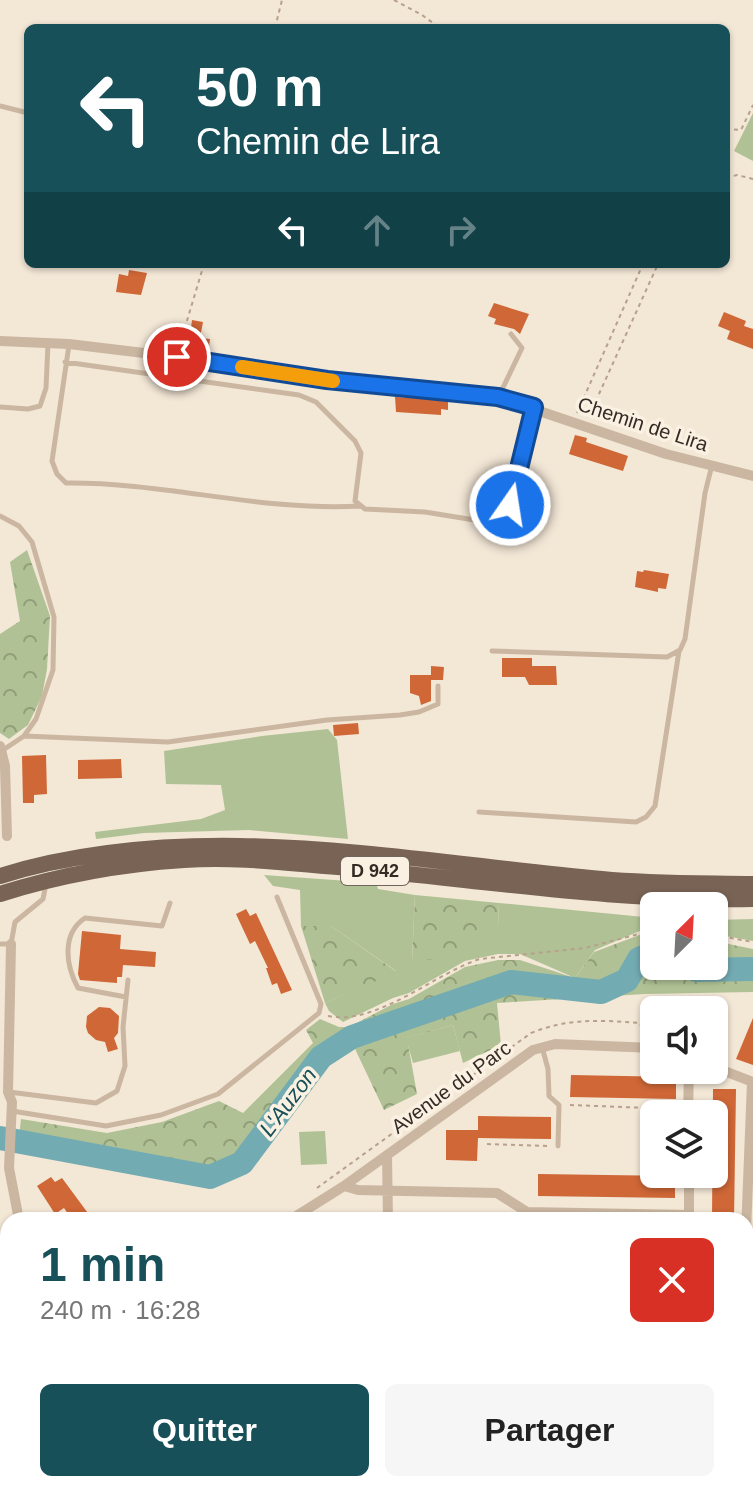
<!DOCTYPE html>
<html lang="fr">
<head>
<meta charset="utf-8">
<style>
  :root { --surface:#fff; --page:#f6f6f6; --text:#222; --muted:#767676; --accent:#175059 }
  body { margin:0; font-family:Arial,sans-serif; background:var(--page); color:var(--text); height:100vh; display:flex; flex-direction:column; font-size:30px; white-space:nowrap }
  * { box-sizing:border-box; margin:0 }
  p { font-size:26px; color:var(--muted) }
  .icon { flex:none; width:44px; height:44px; fill:none; stroke:currentColor; stroke-width:2; stroke-linecap:round; stroke-linejoin:round }
  .map { position:relative; flex:1; overflow:hidden }
  .drawer { position:absolute; left:0px; top:1212px; width:754px; height:280px; display:flex; flex-direction:column; background:var(--surface); border-radius:24px 24px 0 0; box-shadow:0 2px 6px #0004 }
  .drawer>* { flex:none }
  .hud { position:absolute; left:24px; top:24px; width:706px; height:244px; border-radius:12px; box-shadow:0 2px 6px #0004; background:#175059; color:#fff; overflow:hidden }
  .needle { width:52px; rotate:24deg }
  .fabs { position:absolute; left:640px; top:892px; display:grid; gap:16px }
  .fabs a { display:grid; place-items:center; width:88px; height:88px; border-radius:12px; background:var(--surface); box-shadow:0 2px 6px #0004; font-size:40px }
  .pin { position:absolute; display:grid; place-items:center; width:68px; height:68px; color:#fff; margin:-34px; border:4px solid #fff; border-radius:50%; box-shadow:0 2px 8px #0007 }
  .me { position:absolute; width:88px; margin:-44px; rotate:13deg; stroke-linejoin:round; filter:drop-shadow(0 0 6px #0008) }
  .turn { display:flex; align-items:center; gap:28px; height:168px; padding:0 40px; font-size:36px }
  .turn .icon { width:104px; height:104px; stroke-width:2.5 }
  .turn b { display:block; font-size:56px; line-height:68px }
  .lanes { display:flex; align-items:center; height:76px; padding:0 40px; background:#0003; justify-content:center; gap:40px; direction:ltr }
  .lanes .off { opacity:.35 }
  .round { display:grid; place-items:center; flex:none; width:84px; height:84px; border-radius:12px; background:var(--page) }
  .headline { display:flex; align-items:center; justify-content:space-between; height:136px; padding:0 40px }
  h1 { font-size:48px; font-weight:600; line-height:60px; color:var(--accent) }
  .action { display:flex; gap:16px; margin-top:auto; padding:16px 40px }
  .action a { flex:1; height:92px; border-radius:12px; background:var(--accent); color:#fff; font-size:32px; font-weight:600; line-height:92px; text-align:center }
  .action a+a { background:var(--page); color:var(--text) }
  .map>svg:first-child { display:block }
  .green { fill:#b0c295 }
  .forest { fill:url(#forest-crowns) }
  .lines { fill:none; stroke-linecap:round; stroke-linejoin:round }
  .river { stroke:#73abb2; stroke-width:24 }
  .building { fill:#cf6737 }
  .path { stroke:#b7a18c; stroke-width:2; stroke-dasharray:4 4; stroke-linecap:butt }
  .service { stroke:#cbb7a1; stroke-width:5 }
  .minor { stroke:#cbb7a1; stroke-width:10 }
  .primary { stroke:#786354; stroke-width:16 }
  .route-casing { stroke:#114b97; stroke-width:20 }
  .route { stroke:#1a73e8; stroke-width:14 }
  .slow { stroke:#f59e0b; stroke-width:14 }
  .labels { text-anchor:middle; dominant-baseline:central; stroke-width:7; stroke-linejoin:round; paint-order:stroke }
  .shield { fill:#faf1e2; stroke:#70665e; stroke-width:2 }
  .shield-label { font-size:18px; font-weight:bold; fill:#352b25 }
  .street-label { font-size:20px; fill:#352b25; stroke:#faf1e2 }
  .water-label { font-size:22px; font-style:italic; fill:#175059; stroke:#faf1e2 }
</style>
</head>
<body>
<div class="map">
<svg width="753" height="1492" viewBox="0 0 753 1492">
  <defs>
    <pattern id="forest-crowns" width="20" height="18" patternUnits="userSpaceOnUse" patternTransform="scale(2)"><rect width="20" height="18" fill="#b0c295"/><path d="M2 6a3 3 0 1 1 6 0M12 15a3 3 0 1 1 6 0" fill="none" stroke="#909e79"/></pattern>
  </defs>
  <rect width="100%" height="100%" fill="#f3e7d6"/>
  <!-- green -->
  <path class="green" d="M753 113V161L734 151Z
    M328 729 337 740 348 839 249 830 144 833 96 839 95 832 201 819 225 810 221 785 166 784 164 751 262 736Z
    M264 875 376 883 378 889 415 895 412 960 498 925 499 903 654 918V944L642 930 595 950 575 978 520 954H498L465 961 409 993 393 998 343 1022 329 1011 325 1003 396 971 331 926H301L300 890 273 886Z
    M753 919V941L714 934V920Z
    M453 1025 460 1051 413 1063 406 1038Z
    M325 1131 327 1164 301 1165 299 1132Z"/>
  <!-- forest -->
  <path class="forest" d="M27 550 50 616 47 669 42 696 28 725 9 739 0 733V634L20 621 10 562Z
    M415 895 499 903 498 925 460 957 412 961Z
    M301 926H331L397 972 325 1003Z
    M642 934 654 952V966H714V941L753 949V992L645 994 497 1003 501 1045 463 1063 453 1025 407 1038 417 1094 384 1110 356 1051 352 1034 320 1053 238 1159 210 1173 19 1138 21 1119 107 1133 162 1122 219 1101 243 1113 313 1043 306 1030 320 1019 339 1027H349L393 1004 409 999 465 967 498 960H520L575 978 594 952Z"/>
  <g class="lines">
    <!-- river -->
    <path class="river" d="M690 966 696 970 753 969
      M0 1138 210 1177 242 1163 321 1057 352 1037 511 982 601 992 627 980 639 959 654 953"/>
  </g>
  <!-- building -->
  <path class="building" d="M129 270 147 273 141 295 116 292 119 274 128 276Z
    M494 303 529 314 520 334 514 329 494 324 496 319 488 316Z
    M724 312 746 321 744 326 753 329V349L727 339 730 331 718 326Z
    M192 320 203 322 200 338 210 339 208 354 188 351Z
    M395 397 448 400V410L441 409V415L396 412Z
    M575 435 587 438 586 442 628 456 623 471 569 454Z
    M644 570 669 574 666 589 658 588V592L635 587 637 571 643 572Z
    M502 658H532V666H556L557 685H529L525 677H502Z
    M431 666 444 667 443 680H431V701L421 705 419 696 410 693V675H431Z
    M358 723 359 734 334 736 333 725Z
    M46 755 47 794 34 795V803H23L22 756Z
    M121 759 122 778 78 779V760Z
    M246 909 250 916 256 913 292 990 281 994 277 983 272 985 266 968H268L255 941 250 944 236 914Z
    M82 931 121 935 120 949 156 952 155 967 123 965 122 977H117V983L80 980 78 974Z
    M99 1007 110 1008 119 1016 118 1033 114 1038 118 1049 108 1052 105 1042 96 1040 88 1033 86 1027 87 1016Z
    M753 1018V1065L736 1059Z
    M571 1075 676 1077V1099L570 1097Z
    M713 1089H736L734 1220H712Z
    M478 1116 551 1117V1139L478 1138 477 1161 446 1160V1130H478Z
    M538 1174 675 1176V1198L538 1196Z
    M51 1177 55 1182 62 1178 93 1220H67L71 1218 64 1208 55 1214 37 1186Z"/>
  <g class="lines">
    <!-- path -->
    <path class="path" d="M394 0 422 15 440 28
      M275 28 282 0
      M726 129 741 130 753 105
      M726 178 737 175 753 179
      M180 344 204 264
      M577 413 643 264
      M589 416 658 264
      M714 935 753 942
      M328 1016C377 1026 435 973 480 959L585 948 654 930
      M570 1105 675 1109
      M487 1144 549 1146
      M317 1188 531 1033C569 1018 599 1020 640 1023L645 1037"/>
    <!-- service -->
    <path class="service" d="M0 106 28 113
      M69 345 52 461 57 474 66 483C165 482 262 512 361 506
      M65 362 299 395 316 402 355 441 361 453 355 501 365 509 425 512 493 523 504 517 510 505 533 408
      M499 396 522 348 511 334
      M0 407 28 409 40 406 46 388 48 344
      M0 516 19 526 32 542 54 617 53 670 36 719 24 736 3 750
      M492 651 667 657 680 650 685 639 705 493 712 465
      M24 736 168 742 327 720 400 715 419 712 438 704V686
      M479 812 636 822 646 817 655 806 679 651
      M0 944H11L15 922 43 899 46 884
      M126 997 78 988C66 966 61 934 85 918L162 926 170 903
      M542 1047 548 1069 549 1096 559 1105 558 1146
      M9 1092 96 1103 117 1091 125 1066 123 1027 128 980
      M12 1111 106 1126 161 1115 218 1094 319 1013 321 1004 277 897
      M0 1262 8 1259
      M69 1484V1485"/>
    <!-- minor -->
    <path class="minor" d="M0 341 69 344 177 357 327 380 498 397 666 454 753 476
      M0 746 5 766 7 836
      M11 944 8 1092 12 1102 9 1168 19 1220
      M714 1067 753 1082
      M688 1114 689 1070
      M387 1155 388 1220
      M689 1174V1220
      M344 1186 358 1190 497 1193 527 1212 689 1215
      M290 1220 344 1186 533 1050 555 1044 654 1048
      M746 1232 752 1082
      M746 1410 748 1394 753 1388
      M202 1484 203 1492
      M363 1484 375 1492
      M558 1484 576 1492
      M743 1492 744 1484"/>
    <!-- primary -->
    <path class="primary" d="M0 876C195 816 403 861 602 879 652 884 703 883 753 884
      M0 894C60 875 122 864 184 860 238 856 294 864 348 868 482 880 618 902 753 899"/>
  </g>
  <g class="lines">
    <defs>
      <path id="route" d="M177 357 327 380 498 397 534 407 510 505"/>
    </defs>
    <!-- route casing -->
    <use href="#route" class="route-casing"/>
    <!-- route -->
    <use href="#route" class="route"/>
    <!-- slow -->
    <path class="slow" d="M242 367 333 381"/>
  </g>
  <g class="labels">
    <!-- shield labels -->
    <rect class="shield" x="341" y="857" width="68" height="28" rx="6"/>
    <g class="shield-label">
      <text x="375" y="871">D 942</text>
    </g>
    <!-- street labels -->
    <g class="street-label">
      <text transform="translate(643 424) rotate(18)">Chemin de Lira</text>
      <text transform="translate(451 1087) rotate(-36)">Avenue du Parc</text>
    </g>
    <!-- water labels -->
    <g class="water-label">
      <text transform="translate(288 1102) rotate(-53)">L'Auzon</text>
    </g>
  </g>
</svg>
<div class="fabs">
<a><svg class="needle" viewBox="-14 -14 28 28"><path d="M0-13l5 13h-10z" fill="#e53935"/><path d="M0 13l5-13h-10z" fill="#767676"/></svg></a>
<a><svg class="icon" aria-label="sound" viewBox="0 0 24 24"><path d="M4 9h4l5-4v14l-5-4H4zM17 9q2 3 0 6"/></svg></a>
<a><svg class="icon" aria-label="layers" viewBox="0 0 24 24"><path d="M12 4l9 5-9 5-9-5zM3 14l9 5 9-5"/></svg></a>
</div>
<div class="pin" style="left:177px;top:357px;background:#d93025"><svg class="icon" aria-label="arrive" viewBox="0 0 24 24"><path d="M6 21V4h12l-3 4 3 4H6"/></svg></div>
<svg class="me" style="left:510px;top:505px" viewBox="-20 -20 40 40"><circle r="17" fill="#1a73e8" stroke="#fff" stroke-width="3"/><path d="M0-11L8 9 0 5-8 9z" fill="#fff"/></svg>
<div class="hud">
<div class="turn"><svg class="icon" aria-label="left" viewBox="0 0 24 24"><path d="M17 20v-9H6M10 6l-5 5 5 5"/></svg><div><b>50 m</b>Chemin de Lira</div></div>
<div class="lanes"><svg class="icon" aria-label="left" viewBox="0 0 24 24"><path d="M17 20v-9H6M10 6l-5 5 5 5"/></svg><svg class="icon off" aria-label="ahead" viewBox="0 0 24 24"><path d="M12 20V5M6 11l6-6 6 6"/></svg><svg class="icon off" aria-label="right" viewBox="0 0 24 24"><path d="M7 20v-9h11M14 6l5 5-5 5"/></svg></div>
</div>
<section class="drawer">
<div class="headline"><div><h1>1 min</h1><p>240 m · 16:28</p></div><a class="round" style="background:#d93025;color:#fff"><svg class="icon" aria-label="close" viewBox="0 0 24 24"><path d="M6 6l12 12M18 6L6 18"/></svg></a></div>
<div class="action"><a>Quitter</a><a>Partager</a></div>
</section>
</div>
</body>
</html>
